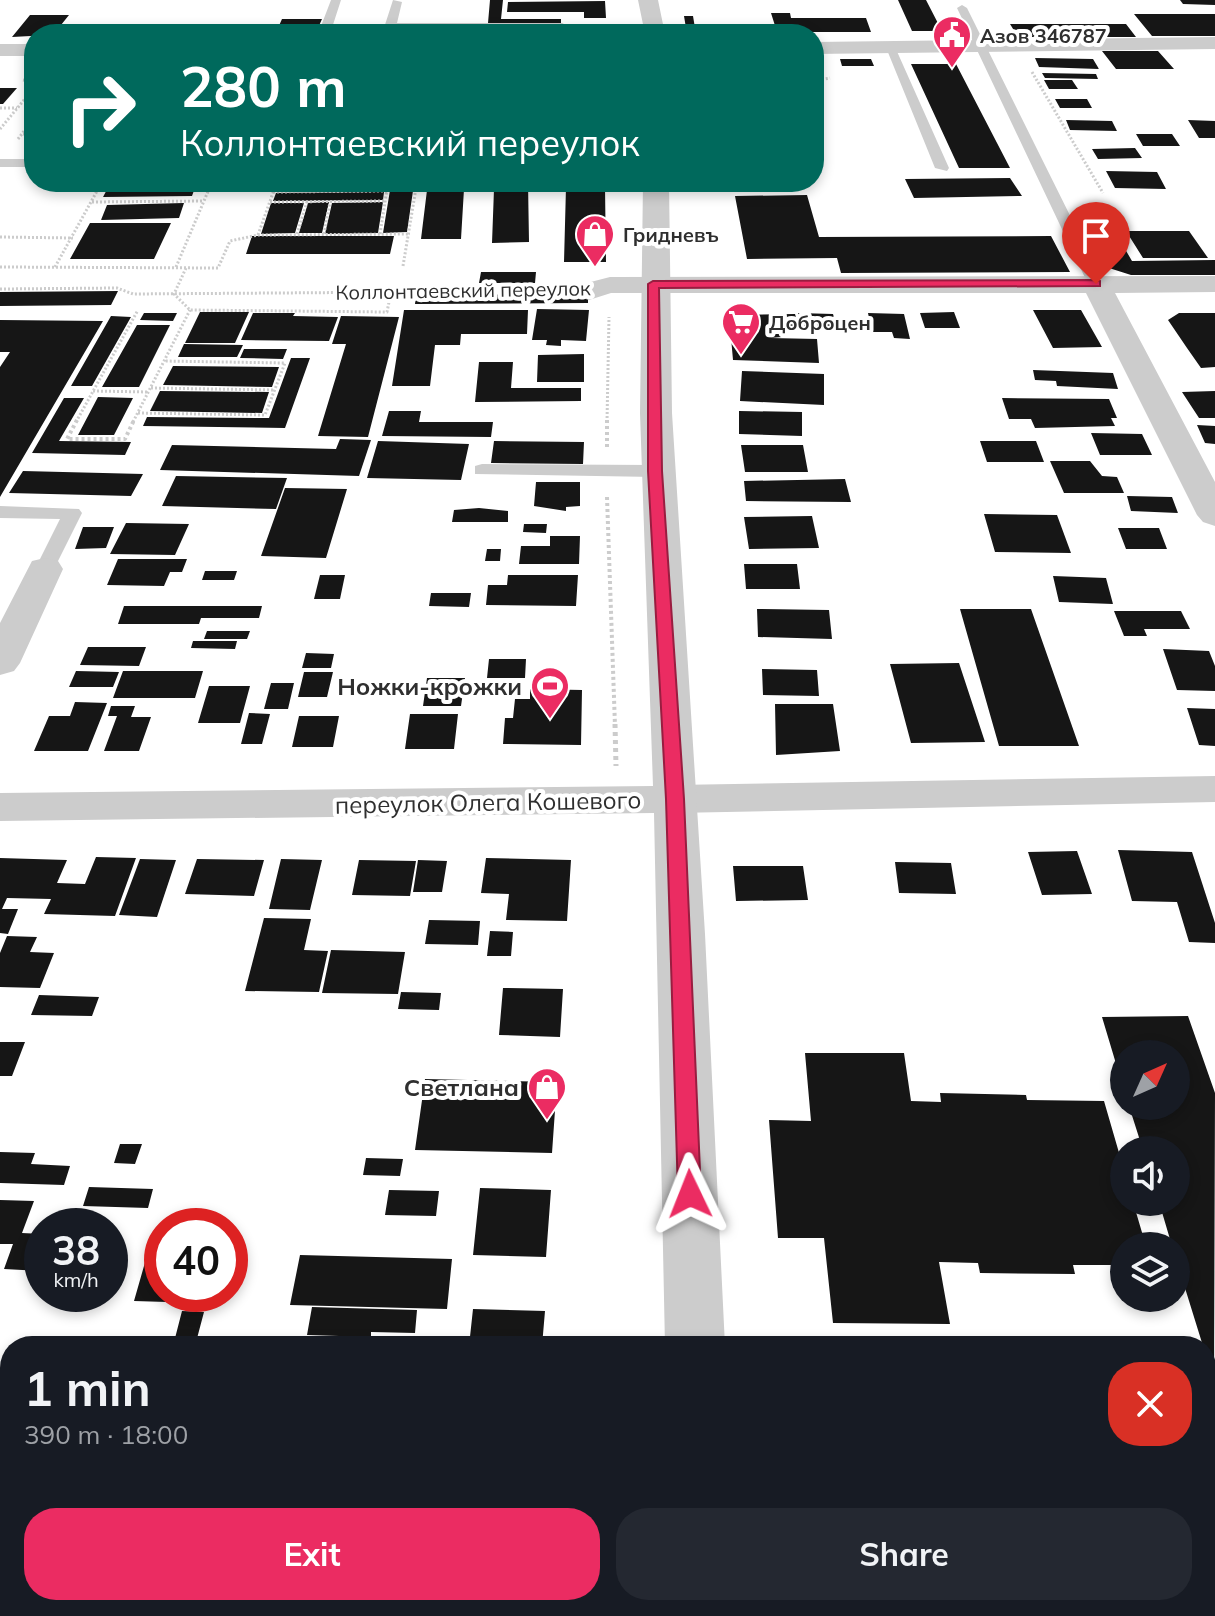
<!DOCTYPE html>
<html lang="en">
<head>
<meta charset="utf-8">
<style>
  :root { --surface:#171b24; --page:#242831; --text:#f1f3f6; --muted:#9ea1a6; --accent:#eb2c62 }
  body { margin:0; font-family:Mulish,sans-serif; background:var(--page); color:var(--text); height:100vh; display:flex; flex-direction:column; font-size:30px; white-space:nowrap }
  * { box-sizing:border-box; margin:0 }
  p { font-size:26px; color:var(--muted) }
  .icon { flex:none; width:44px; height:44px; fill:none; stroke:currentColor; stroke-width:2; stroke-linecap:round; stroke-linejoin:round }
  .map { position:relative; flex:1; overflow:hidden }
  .drawer { position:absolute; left:0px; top:1336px; width:1216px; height:280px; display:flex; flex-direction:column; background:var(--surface); border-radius:32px 32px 0 0; box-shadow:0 4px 12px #0003 }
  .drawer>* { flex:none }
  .hud { position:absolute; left:24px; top:24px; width:800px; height:168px; border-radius:32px; box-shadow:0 4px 12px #0003; background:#00695c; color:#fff; overflow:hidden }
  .needle { width:52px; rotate:45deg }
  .fabs { position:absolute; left:1110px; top:1040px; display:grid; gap:16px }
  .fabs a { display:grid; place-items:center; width:80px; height:80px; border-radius:50%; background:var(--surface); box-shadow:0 4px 12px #0003; font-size:40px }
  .speed { position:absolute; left:24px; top:1208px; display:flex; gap:16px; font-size:40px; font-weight:700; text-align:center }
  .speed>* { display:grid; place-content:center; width:104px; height:104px; border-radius:50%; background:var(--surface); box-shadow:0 4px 12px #0003; line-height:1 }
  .speed small { font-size:20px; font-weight:400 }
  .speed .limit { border:12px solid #d22; background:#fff; color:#111 }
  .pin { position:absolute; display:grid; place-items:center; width:68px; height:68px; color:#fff; margin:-82px -34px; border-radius:50% 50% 50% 0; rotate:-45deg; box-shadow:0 0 8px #0007 }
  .pin .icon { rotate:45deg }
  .me { position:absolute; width:88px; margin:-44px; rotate:358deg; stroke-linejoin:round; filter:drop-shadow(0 0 6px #0008) }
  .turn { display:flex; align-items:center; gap:28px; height:168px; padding:0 24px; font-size:36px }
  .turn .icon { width:104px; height:104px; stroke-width:2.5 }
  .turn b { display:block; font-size:56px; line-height:68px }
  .round { display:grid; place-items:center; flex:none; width:84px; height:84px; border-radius:32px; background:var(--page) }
  .overview { display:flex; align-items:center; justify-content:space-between; height:136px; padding:0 24px }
  h1 { font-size:48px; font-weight:700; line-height:60px }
  .button { display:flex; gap:16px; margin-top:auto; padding:16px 24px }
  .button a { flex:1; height:92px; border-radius:32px; background:var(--accent); color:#fff; font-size:32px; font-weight:700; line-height:92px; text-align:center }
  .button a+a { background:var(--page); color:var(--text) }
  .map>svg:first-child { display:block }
  .building { fill:#161616 }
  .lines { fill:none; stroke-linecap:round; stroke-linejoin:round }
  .path-far2 { stroke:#ccc; stroke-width:3; stroke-dasharray:2 2; stroke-linecap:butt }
  .path-far1 { stroke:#ccc; stroke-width:4; stroke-dasharray:3 3; stroke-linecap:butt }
  .path { stroke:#ccc; stroke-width:5; stroke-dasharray:4 4; stroke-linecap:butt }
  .service { fill:#ccc; fill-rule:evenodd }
  .minor { fill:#ccc; fill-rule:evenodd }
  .tertiary { fill:#ccc; fill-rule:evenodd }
  .route { fill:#eb2c62; stroke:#991d40; stroke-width:2 }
  .labels { text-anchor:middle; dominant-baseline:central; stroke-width:8; stroke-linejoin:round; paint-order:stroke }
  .far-poi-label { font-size:20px; font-weight:bold; fill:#2f2f2f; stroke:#fff; text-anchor:start }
  .far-street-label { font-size:20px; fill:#2f2f2f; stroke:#fff }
  .poi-label { font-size:24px; font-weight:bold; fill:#2f2f2f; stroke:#fff; text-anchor:end }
  .street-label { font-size:24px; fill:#2f2f2f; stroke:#fff }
</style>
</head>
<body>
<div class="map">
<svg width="1215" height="1616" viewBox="0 0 1215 1616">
  <rect width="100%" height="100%" fill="#fff"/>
  <!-- building -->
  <path class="building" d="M490 0H503L501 19H561V23H488Z
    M898 0H926L942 31H912Z
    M1180 0H1215V5L1183 4Z
    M605 1 606 18H584V12H507L508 2Z
    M771 13H790L791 18H866L871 32H777Z
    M1134 14H1215V36H1152Z
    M30 15H69L57 30H71L68 34 12 37Z
    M684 16H693L696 34H687Z
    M282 19H322L318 28H278Z
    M165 24H207L201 34H160Z
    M1010 24H1126L1136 37H1018Z
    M335 26H364L362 34H333Z
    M601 27V34H401L402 28Z
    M1102 51H1158L1174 69H1116Z
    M1035 58 1093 59 1099 69 1039 67Z
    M840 59H871L874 66H842Z
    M911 64H956L1010 168H959Z
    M1042 73 1096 74 1098 79 1045 78Z
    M1044 80H1072L1078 89H1049Z
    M0 88H17L3 104H0Z
    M1055 99H1087L1092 108H1060Z
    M1066 120 1112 121 1117 131 1070 130Z
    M1188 120 1215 121V138H1199Z
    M1136 134H1172L1180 146H1143Z
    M1135 148 1142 158 1098 159 1092 149Z
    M1106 171 1157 172 1166 189 1115 188Z
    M1010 178 1022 196 914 198 905 179Z
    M111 182H197L192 196 103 197Z
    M428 182H528L529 242 492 243 494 189H464L461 239H421Z
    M386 184 385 190 277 191 279 185Z
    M391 184H414L407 232 383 233Z
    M566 187H605L606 262H564Z
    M384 192 383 200 273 201 276 193Z
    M807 195 819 237 1051 236 1070 272 841 273 837 258 747 259 735 196Z
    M329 202 322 233H299L308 203Z
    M383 202 378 233 325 234 332 203Z
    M184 203 179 218 101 220 107 205Z
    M271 203H304L295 233 261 234Z
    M90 223H171L154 259H70Z
    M1126 231H1189L1208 258H1143Z
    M1088 232H1115L1132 261 1215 260V275H1131L1109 268Z
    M252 236H394L390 254H246Z
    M481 272H536L535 283H479Z
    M118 291 111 305 0 306V292Z
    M588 294V303L415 304 416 295Z
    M537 309 589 310 586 341 561 340V346L546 345 547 340H532Z
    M404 310H528L527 334H461L460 345H435L430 386H392Z
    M1033 310H1081L1102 347 1053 348Z
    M200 312H249L235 343H185Z
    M954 312 960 328H925L920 313Z
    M144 313H177L173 321 140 320Z
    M253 313H295L293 316 338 317 329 341 241 340Z
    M798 313 833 314 837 328H802Z
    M868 313 904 314 910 339 894 338 892 332H872Z
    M1179 313H1215V367L1201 368 1187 348 1168 320Z
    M795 314 799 327H779L782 337 770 338 817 339 819 363 733 360 729 315Z
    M111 316 131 317 92 386H71Z
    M341 316 399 317 368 437 318 436 346 344H332Z
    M0 320 103 321 0 497V367L10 352H0Z
    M137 325H170L139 387H102Z
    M184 344 243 345 237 357H178Z
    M244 349H287L283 359 240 358Z
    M584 354V382H537L538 355Z
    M291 358H310L285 428 143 426 147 417 269 418Z
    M479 362H513L511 388H581V401L475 402Z
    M173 366 279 367 272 387 163 385Z
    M1033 370 1113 373 1118 389 1057 386 1056 381 1035 380Z
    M742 371 824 374V405L740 401Z
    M160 391 269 392 262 413 150 411Z
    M1215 391V418H1199L1182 392Z
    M98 397 133 398 114 435H78Z
    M64 398H84L59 441 131 442 125 455 32 453Z
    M1002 398 1109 399 1117 418H1111L1115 426 1035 428 1031 419H1009Z
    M389 411H421L419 422H493L491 437 382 436Z
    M739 411 802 412V436L739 434Z
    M1197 425 1215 426V444L1205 443Z
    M1091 433 1142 434 1152 455H1100Z
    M340 439 371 440 359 476 160 470 172 445 336 449Z
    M378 441 469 444 461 480 367 478Z
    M494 441 584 442 583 464 491 463Z
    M980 441H1036L1044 462H987Z
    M741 445H803L808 472H745Z
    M1050 461H1090L1102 476 1117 477 1124 493H1064Z
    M23 471 143 474 131 496 9 493Z
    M176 476 287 478 276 509 162 506Z
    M845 479 851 502 746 501 744 481Z
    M536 482H580V506L566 507V511L534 506Z
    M285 488 347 489 326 558 261 556Z
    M1127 496 1172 497 1178 513 1131 511Z
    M479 508 508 511V522H452L454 510Z
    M984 514 1057 515 1071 553 995 552Z
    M812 516 819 548 749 549 744 517Z
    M126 523 189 524 175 555 110 554Z
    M524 524H547L546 533 523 532Z
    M83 527H114L106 548 75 549Z
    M1118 528H1159L1167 549H1126Z
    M550 536H580L579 564H519L521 546H550Z
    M487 549H501L500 561H485Z
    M118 559H187L182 572H170L164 586 107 585Z
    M744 564H797L800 589H746Z
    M205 571H237L234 580H202Z
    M320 575H345L340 599H314Z
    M508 575H578L576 606 486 605 488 585H507Z
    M1053 576 1106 578 1113 604 1059 602Z
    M431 593H471L469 607 429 606Z
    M124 606H262L259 618H201L199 624H118Z
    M757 609 829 610 832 639 758 637Z
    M960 609H1031L1079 746H999Z
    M1114 611H1181L1190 629H1144L1147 636H1124Z
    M207 631H250L247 639H204Z
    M193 641H237L235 649 191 648Z
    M88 647H146L139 666 80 665Z
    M1163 649 1209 651 1215 666V691L1177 690Z
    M306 653 334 654 331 668H302Z
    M489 659H526L525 678H487Z
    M959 663 985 742 911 743 890 664Z
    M762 669 817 670 819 696 763 695Z
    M76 671 119 672 113 687H69Z
    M123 671H203L195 698H113Z
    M304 672H333L327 697H298Z
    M427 678H465L461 706H423Z
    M271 683H294L288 709H264Z
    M209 686H250L240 723H198Z
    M530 689 582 690 581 745 503 744 505 718H513L515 699H530Z
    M75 702 107 703 88 751H34L49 716H70Z
    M775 704H833L840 751 776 755Z
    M111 706H135L131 717H151L139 751H104L117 716H108Z
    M1187 708 1215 709V746L1199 745Z
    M249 713 270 714 262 744H241Z
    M410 714H458L454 749H405Z
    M299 716H339L333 747H292Z
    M1118 850 1192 852 1215 923V943L1189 942 1177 902 1132 901Z
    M1077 851 1092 894 1042 895 1028 852Z
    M96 857 136 858 115 916 44 914 51 899 7 898 2 909H18L8 934 0 933V858L67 860 57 883 85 884Z
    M486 858 571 860 567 921 506 920 509 894 481 893Z
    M140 859 176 860 157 917 119 915Z
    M197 859 264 860 254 896 185 894Z
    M281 859 322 860 310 910 269 909Z
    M359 860 416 861 410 896 352 895Z
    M418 860 447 861 442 892H413Z
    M895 862 951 863 956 894 899 893Z
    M733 866H803L808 900 736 901Z
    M264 918 311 919 304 950 328 951 319 992 245 991Z
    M429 920 480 921 478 945 425 944Z
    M490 931 513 932 511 956H487Z
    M7 936 37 937 30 952 54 953 40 988 0 987V953Z
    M331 950 405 952 398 994 322 993Z
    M503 988 563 989 560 1037 499 1035Z
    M401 992 441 993 439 1010 398 1009Z
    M39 995 99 997 92 1016 31 1015Z
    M1188 1016 1215 1093 1214 1384 1206 1346H1203L1176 1259V1246H1172L1159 1202H1176V1150H1143L1129 1106H1176V1054H1124L1123 1087 1102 1017Z
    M0 1042H25L12 1076H0Z
    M805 1053H904L911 1101 941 1102 940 1093 1026 1095 1027 1100 1104 1101 1124 1170V1202H1133L1146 1246H1124V1265H1073L1075 1274 980 1273 978 1263 939 1262 950 1324 833 1323 824 1238H778L769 1120 811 1121Z
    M425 1079 557 1082 552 1153 415 1150Z
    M120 1144H142L135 1164 114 1163Z
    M0 1152 35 1153 31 1164 70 1166 64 1185 0 1183Z
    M366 1158 403 1159 400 1176 363 1175Z
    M89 1187 153 1189 148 1208 83 1206Z
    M480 1188 551 1190 546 1257 473 1255Z
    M389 1190 439 1191 436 1216 385 1215Z
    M0 1200 34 1201 22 1233 42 1234 41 1271 4 1269 13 1244H0Z
    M150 1245H162V1294H169L167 1302 134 1301Z
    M300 1255 452 1259 447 1309 290 1305Z
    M178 1294H206L204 1304 175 1303Z
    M312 1307 417 1310 415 1333 371 1332V1337L307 1335Z
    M473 1309 545 1311 542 1346H469Z
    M182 1311 204 1312 195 1346H173Z
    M2 1443H10V1470H0Z
    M0 1576H10V1600H0Z
    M264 1606H476L531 1608 530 1616H262Z
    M801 1609 896 1612V1616H802Z"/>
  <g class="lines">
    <!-- path-far2 -->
    <path class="path-far2" d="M1032 72 1103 193
      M23 80 34 82
      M814 81 830 78
      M0 108H17
      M0 129 34 88
      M23 134H34
      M18 139 34 118
      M276 184 417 183
      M273 192 387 191
      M92 202 204 201
      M270 202 385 201
      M297 234 307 202
      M324 234 330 202
      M380 234 388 183
      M258 235 274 190
      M0 237 73 238
      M403 266 417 182
      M0 267 218 268 230 241 258 235 410 234
      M55 267 102 182
      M176 267 212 182
      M186 268 174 294 190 310 387 312 391 292
      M0 289 117 288 133 294 560 291
      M151 388 275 390
      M93 391 148 392
      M138 413 265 415 285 363 164 361
      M76 422 138 310
      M133 422 190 310
      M607 422 609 317"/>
    <!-- path-far1 -->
    <path class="path-far1" d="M77 420 67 439H125L134 420
      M607 447V420
      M607 497 615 726"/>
    <!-- path -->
    <path class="path" d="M615 724 616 766"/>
    <!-- service -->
    <path class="service" d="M331 0H341L330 34H318Z
      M393 0 402 2 397 23H562L568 26 562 29H395L394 34H382Z
      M962 5 967 8 1104 284 1101 287 1088 284 957 8Z
      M885 45 895 47 949 168 947 171 935 168Z
      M0 159H34V167H0Z
      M482 464 655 465 664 471 655 477 475 474V466Z
      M0 506 79 509 82 513 52 573H38L35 569 60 519 0 518Z"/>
    <!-- minor -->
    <path class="minor" d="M1215 276V292L1115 293 1215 482V526L1203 522 1197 515 1086 293H611L589 300 579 297 575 291 579 285 610 277Z
      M45 558 58 561 63 569 20 663 14 671 0 675V623L32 561Z
      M1215 776V802L675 813 660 809 653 799 660 789 675 785Z"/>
    <!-- tertiary -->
    <path class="tertiary" d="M638 0H658L665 34H645Z
      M1215 37V49L814 54V42Z
      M0 44H34V56H0Z
      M643 182H669L672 413 705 934 725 1346H665L654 813 0 821V793L653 786 640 413Z
      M671 1606H739V1616H671Z"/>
  </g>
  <!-- route -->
  <path class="route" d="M1096 280 1100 281V286L659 288 662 471 684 799 701 1194 698 1201H682L678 1194 666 799 648 471V284L653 281Z"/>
  <!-- icons -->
  <defs>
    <symbol id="civic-pin" viewBox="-11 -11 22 30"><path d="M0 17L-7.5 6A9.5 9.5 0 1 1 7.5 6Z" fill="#eb2c62" stroke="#fff"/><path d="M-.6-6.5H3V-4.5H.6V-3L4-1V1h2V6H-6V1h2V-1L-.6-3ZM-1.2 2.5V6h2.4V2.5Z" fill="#fff"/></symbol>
    <symbol id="shop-pin" viewBox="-11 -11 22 30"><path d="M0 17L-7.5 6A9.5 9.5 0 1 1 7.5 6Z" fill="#eb2c62" stroke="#fff"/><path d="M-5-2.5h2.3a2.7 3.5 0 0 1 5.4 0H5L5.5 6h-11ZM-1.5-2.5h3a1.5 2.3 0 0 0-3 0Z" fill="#fff"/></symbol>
    <symbol id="supermarket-pin" viewBox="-11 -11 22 30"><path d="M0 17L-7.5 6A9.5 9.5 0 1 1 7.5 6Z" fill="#eb2c62" stroke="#fff"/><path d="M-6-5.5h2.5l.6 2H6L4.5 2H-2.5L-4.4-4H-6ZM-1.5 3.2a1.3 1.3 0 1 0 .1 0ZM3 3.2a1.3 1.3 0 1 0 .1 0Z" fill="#fff"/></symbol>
    <symbol id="stadium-pin" viewBox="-11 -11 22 30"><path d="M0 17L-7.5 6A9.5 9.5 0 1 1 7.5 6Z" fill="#eb2c62" stroke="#fff"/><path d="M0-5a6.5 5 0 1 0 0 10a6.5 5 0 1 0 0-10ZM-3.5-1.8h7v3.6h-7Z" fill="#fff"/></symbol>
  </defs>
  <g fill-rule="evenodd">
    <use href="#civic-pin" x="930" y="13" width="44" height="60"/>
    <use href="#shop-pin" x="573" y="212" width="44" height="60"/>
    <use href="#supermarket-pin" x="719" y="300" width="44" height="60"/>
    <use href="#stadium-pin" x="528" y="664" width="44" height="60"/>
    <use href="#shop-pin" x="525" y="1065" width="44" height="60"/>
  </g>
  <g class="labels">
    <!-- far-poi labels -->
    <g class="far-poi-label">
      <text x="980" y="35">Азов 346787</text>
      <text x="623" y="234">Гридневъ</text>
      <text x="769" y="322">Доброцен</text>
    </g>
    <!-- far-street labels -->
    <g class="far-street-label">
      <text transform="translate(463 290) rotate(-1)">Коллонтаевский переулок</text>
    </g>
    <!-- poi labels -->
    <g class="poi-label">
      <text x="522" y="686">Ножки-крожки</text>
      <text x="519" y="1087">Светлана</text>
    </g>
    <!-- street labels -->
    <g class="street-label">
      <text transform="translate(488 802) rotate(-1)">переулок Олега Кошевого</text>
    </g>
  </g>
</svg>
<div class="fabs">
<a><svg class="needle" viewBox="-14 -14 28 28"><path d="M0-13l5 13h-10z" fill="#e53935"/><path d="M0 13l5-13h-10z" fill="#9ea1a6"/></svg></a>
<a><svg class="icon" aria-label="sound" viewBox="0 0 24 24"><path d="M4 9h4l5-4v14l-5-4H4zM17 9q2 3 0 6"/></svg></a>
<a><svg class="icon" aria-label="layers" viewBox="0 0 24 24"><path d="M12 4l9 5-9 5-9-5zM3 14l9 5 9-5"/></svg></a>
</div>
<div class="speed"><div>38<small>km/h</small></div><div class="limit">40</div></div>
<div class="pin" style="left:1096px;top:284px;background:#d93025"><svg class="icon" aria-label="arrive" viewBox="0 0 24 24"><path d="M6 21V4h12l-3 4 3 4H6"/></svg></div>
<svg class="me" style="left:690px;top:1194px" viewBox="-20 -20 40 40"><path d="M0-17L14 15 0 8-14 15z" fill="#eb2c62" stroke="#fff" stroke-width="4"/></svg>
<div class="hud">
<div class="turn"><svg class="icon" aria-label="right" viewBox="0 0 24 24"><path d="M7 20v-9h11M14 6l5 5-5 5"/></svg><div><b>280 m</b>Коллонтаевский переулок</div></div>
</div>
<section class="drawer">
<div class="overview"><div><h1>1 min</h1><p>390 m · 18:00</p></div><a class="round" style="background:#d93025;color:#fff"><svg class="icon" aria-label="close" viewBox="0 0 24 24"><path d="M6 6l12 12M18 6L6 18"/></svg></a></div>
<div class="button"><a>Exit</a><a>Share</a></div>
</section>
</div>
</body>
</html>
